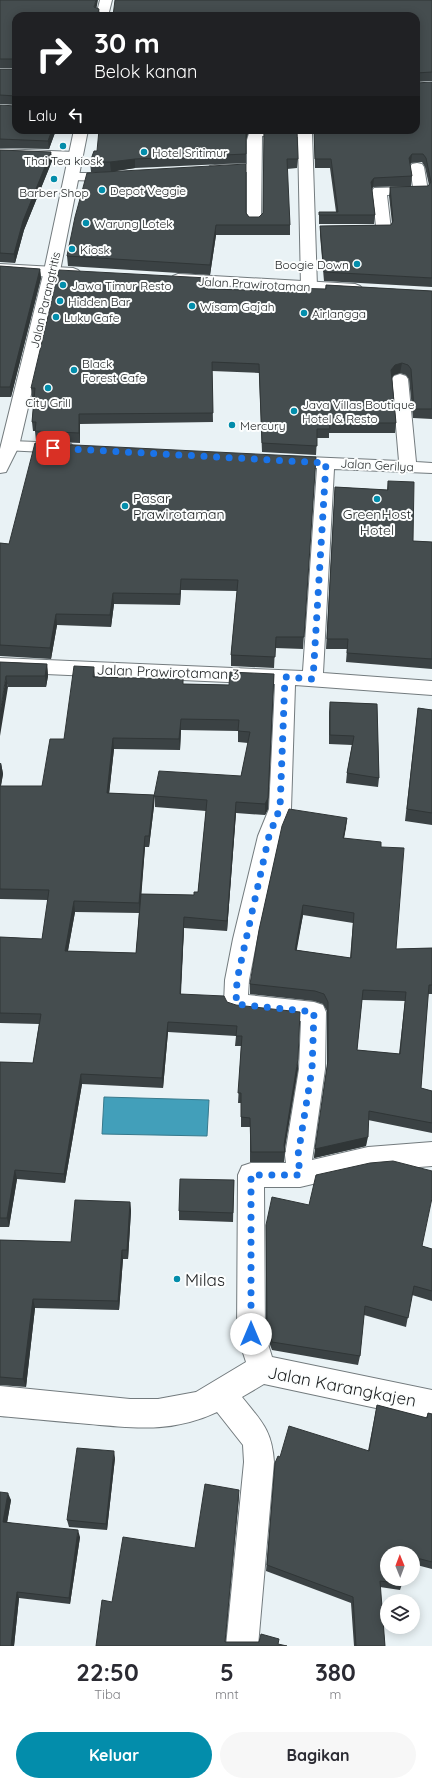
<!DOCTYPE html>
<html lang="id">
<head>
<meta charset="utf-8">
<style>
  :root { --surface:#fff; --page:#f7f7f7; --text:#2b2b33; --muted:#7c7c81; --accent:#038dab }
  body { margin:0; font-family:Quicksand,sans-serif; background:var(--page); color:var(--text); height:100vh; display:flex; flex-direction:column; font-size:15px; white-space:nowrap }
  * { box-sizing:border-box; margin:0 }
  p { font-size:13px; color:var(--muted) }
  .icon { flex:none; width:22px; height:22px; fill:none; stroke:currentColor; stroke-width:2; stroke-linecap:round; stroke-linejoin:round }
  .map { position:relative; height:1646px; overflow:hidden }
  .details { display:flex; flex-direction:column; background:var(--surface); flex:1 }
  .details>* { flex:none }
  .top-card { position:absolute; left:12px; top:12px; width:408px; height:122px; border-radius:12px; box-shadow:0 2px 10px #0003; background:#202124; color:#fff; overflow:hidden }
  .needle { width:26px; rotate:359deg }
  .tools { position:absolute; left:380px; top:1546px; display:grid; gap:8px }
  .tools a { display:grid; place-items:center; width:40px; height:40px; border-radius:50%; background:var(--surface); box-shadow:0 2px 10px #0003; font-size:20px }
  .pin { position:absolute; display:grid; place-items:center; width:34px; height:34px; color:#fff; margin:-17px; border-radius:8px; box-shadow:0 2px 6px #0006 }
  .me { position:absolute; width:44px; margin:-22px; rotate:0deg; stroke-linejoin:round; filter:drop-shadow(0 0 3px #0008) }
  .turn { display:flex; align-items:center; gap:14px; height:84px; padding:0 16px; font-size:18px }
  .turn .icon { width:52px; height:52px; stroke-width:2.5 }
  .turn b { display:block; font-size:28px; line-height:34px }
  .then { display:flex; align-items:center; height:38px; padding:0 16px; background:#0003; gap:8px; font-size:15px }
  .eta { display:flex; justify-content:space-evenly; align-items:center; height:68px; text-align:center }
  .eta b { font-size:24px; font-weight:800; line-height:28px }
  .button { display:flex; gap:8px; margin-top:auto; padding:8px 16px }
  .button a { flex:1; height:46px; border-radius:24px; background:var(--accent); color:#fff; font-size:16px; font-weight:800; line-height:46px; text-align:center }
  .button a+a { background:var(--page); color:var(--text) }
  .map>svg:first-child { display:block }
  .water { fill:#429fba; stroke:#37798c }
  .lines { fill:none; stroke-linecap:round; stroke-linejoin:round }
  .minor-casing { stroke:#737b7e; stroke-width:2 }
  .tertiary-casing { stroke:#737b7e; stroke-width:2 }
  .primary-casing { stroke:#737b7e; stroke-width:2 }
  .minor { fill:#fff; fill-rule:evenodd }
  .tertiary { fill:#fff; fill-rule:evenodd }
  .primary { fill:#fff; fill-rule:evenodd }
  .wall { fill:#3b4244; fill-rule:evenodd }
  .shaded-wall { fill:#303637 }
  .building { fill:#454d4f; stroke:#303637; fill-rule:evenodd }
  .route { stroke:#1a73e8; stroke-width:7; stroke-dasharray:0 12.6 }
  .poi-dot { fill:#038dab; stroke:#fcfefe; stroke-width:1.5 }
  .labels { text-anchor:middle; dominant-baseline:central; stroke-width:4; stroke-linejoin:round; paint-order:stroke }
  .far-poi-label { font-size:12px; fill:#1d2021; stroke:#fcfefe; text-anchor:start }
  .far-street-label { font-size:12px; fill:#1d2021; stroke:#fcfefe }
  .poi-label { font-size:14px; fill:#1d2021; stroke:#fcfefe; text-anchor:start }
  .street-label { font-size:14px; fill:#1d2021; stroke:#fcfefe }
  .near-poi-label { font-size:17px; fill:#1d2021; stroke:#fcfefe; text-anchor:start }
  .near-street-label { font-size:17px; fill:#1d2021; stroke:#fcfefe }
</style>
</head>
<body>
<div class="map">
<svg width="432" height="1646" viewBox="0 0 432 1646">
  <rect width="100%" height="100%" fill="#e9f2f5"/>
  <!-- water -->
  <path class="water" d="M104 1097 209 1100 207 1136 102 1134Z"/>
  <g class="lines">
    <defs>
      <path id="minor" d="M250 130H309L312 133 317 287 314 290H304L301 287 298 137 262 136 261 223 259 226H249L247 223V172L215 173 210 172 208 169 210 166 215 165 247 164V140Z
        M0 149 75 152 80 153 82 156 80 159 75 160 0 157Z
        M417 163 422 164 424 167 428 191 426 194 387 195 391 230 389 233H355L353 230 355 227 376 226 372 191 374 188 413 187 410 167 412 164Z
        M72 173H115L120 174 122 177 120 180 115 181 67 180 65 177 67 174Z
        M400 374 406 376 408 379 416 462 432 463V473L334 469 323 673 432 681V695L295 685 291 809 280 836 257 939 249 980 248 995 314 1002 323 1005 326 1012 325 1069 312 1160 368 1147 432 1142V1166L368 1171 300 1187H264L265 1334 272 1357 432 1390V1420L264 1384 242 1397C261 1421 272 1430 274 1462L258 1646H226L244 1462 243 1445 217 1412C172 1433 137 1428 89 1424 59 1421 29 1419 0 1416V1386L130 1399H158L196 1392 246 1362 237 1334 238 1175 242 1166 251 1163H286L285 1155 299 1069 301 1021 236 1014 227 1011 224 1004 225 980 233 939 258 836 269 809 275 684 0 672V658L303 671 317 468 279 465 276 461 279 457 285 456 399 461 392 379 394 376Z
        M10 441 65 443 71 444 74 448 71 452 65 453 4 450 1 446 4 442Z"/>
      <path id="tertiary" d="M0 264 73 268 78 270 81 273 78 276 73 278 0 274Z
        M178 274 355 284 360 286 363 289 360 292 355 294 173 282 170 279 173 276Z"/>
      <path id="primary" d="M100 0H112L108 16H96Z
        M74 130H88L60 271 19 446 6 472 0 473V449L44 271Z"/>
    </defs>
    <!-- minor casing -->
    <use href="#minor" class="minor-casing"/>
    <!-- tertiary casing -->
    <use href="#tertiary" class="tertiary-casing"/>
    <!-- primary casing -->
    <use href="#primary" class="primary-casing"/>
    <!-- minor -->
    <use href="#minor" class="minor"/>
    <!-- tertiary -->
    <use href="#tertiary" class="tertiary"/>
    <!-- primary -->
    <use href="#primary" class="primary"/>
  </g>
  <!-- wall -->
  <path class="wall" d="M0 0 96 8 16 68H0Z
    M115 0H432V81L416 82Z
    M0 69H16V105L0 104Z
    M432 82V287L324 281 320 235V226L391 225 392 223 389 196 390 187 428 186 429 185 425 167 422 162 411 163 410 164 412 176 411 186 373 187 372 189 375 215 374 224H319V212H336L330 168H315L314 133 311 130H416Z
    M0 105 56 130 49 149 0 148Z
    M249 130 246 140V163L135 168 113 171 246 213 249 217H259L263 213 264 130 298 159 297 168 287 169 290 225V235H216L210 275 68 266 67 256 107 172H91L90 162 97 151Z
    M0 150 51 152 52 161 24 230 15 263 0 262Z
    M0 266 40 269 41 278 11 397H0Z
    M326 285 432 291V419L413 418 409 379 406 375 400 373 394 375 392 377 396 423 395 433H329V438H317L316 455 262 452 259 373 212 371 213 422 80 424V443L36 441 35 431H33L32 422 34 397H32L31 388 208 288V289L290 291 325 289Z
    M316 457 303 649 275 648 274 668 231 666V655L237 591 181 590 180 605 114 604 111 627 57 625 51 659 0 656V543L9 544Z
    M388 481 413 541 432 542V669L346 662 347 649H326L335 487 387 490Z
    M0 662 47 664 48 676 46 687H8Z
    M274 674 268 809 265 815 236 813 227 931 184 928 181 994 227 1002 298 1069 285 1148V1152L284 1162H250V1127H241V1103H238L241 1046H235L236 1036 168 1032 163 1088 82 1084 65 1183 17 1179 9 1227H0V1062L33 1063 39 1024 0 1023V937L42 939 48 900 0 899V763H1L3 774 1 786H42L64 739 95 677 183 684 229 685ZM181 730 238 731V742L248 743 241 776 154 796 155 807 206 811 198 892 194 895 141 894 145 847H149L154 806V795L109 793 114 749 180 750ZM75 912 139 913 136 953 68 951Z
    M330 702 377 704 379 778 378 787 346 783 347 773 352 745 329 744V712Z
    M418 708 432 710V825L405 821Z
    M347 818 344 838 381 847 396 949 432 948V994H428L421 1088 432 1091V1133L368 1120 366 1146 314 1158 327 1067V1011L323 1004 314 1001 250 994V984ZM303 915 353 923 350 958 296 950ZM362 1000 405 1001 399 1054 357 1050Z
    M234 1180 233 1222 179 1220V1211Z
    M130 1202 131 1211 128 1259H123L119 1310 35 1308 26 1387 0 1385V1240L71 1242Z
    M266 1225 422 1246 432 1249V1301L412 1295 406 1327 364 1315 360 1356 358 1365 272 1350 266 1334Z
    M377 1405 426 1418 428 1413 432 1414V1569L413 1564V1553H387L402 1584 400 1590 380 1587 385 1646H354L351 1603 266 1571 275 1463 280 1457 368 1451Z
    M115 1458 107 1530 69 1527 67 1520Z
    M0 1492 11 1500 7 1522 80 1537 70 1604 19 1598 14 1646H0Z"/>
  <!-- shaded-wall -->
  <path class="shaded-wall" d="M96 0H98L95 16 94 7Z
    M99 9 100 16H97Z
    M52 130H56L49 149 48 141Z
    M246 130H249L246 140Z
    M51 152 52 161 24 230 15 263 14 254 23 221Z
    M412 154 411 163 409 167V158Z
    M135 159V168L111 172 110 162Z
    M374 178 373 187 371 191V182Z
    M216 225V235L210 275V265Z
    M40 269 41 278 11 397 10 387Z
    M208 278V288L206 298V289Z
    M402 363 400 373 394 375 391 379V370L395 365Z
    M79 414 80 424V443L79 433Z
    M181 579V590L180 605V594Z
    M113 593 114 604 111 627 110 615Z
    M56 614 57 625 51 659 50 648Z
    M47 664 48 676 46 687 45 676Z
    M94 667 95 678 93 677Z
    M274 674 268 809 265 815V804Z
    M6 676 8 687 0 736V714Z
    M181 719V730L180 750 179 739Z
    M113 738 114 749 108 804 107 793Z
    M1 763 3 774 0 790V768Z
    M154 795V806L149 847V836Z
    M236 802V813L227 931V921Z
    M347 818 346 828 342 848 343 838Z
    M145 836V847L140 913 139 903Z
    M74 901 75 912 66 961 65 951Z
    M303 905V915L295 960V950Z
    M184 917V928L180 1004V994Z
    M168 1022V1032L163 1088 162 1078Z
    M298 1059V1069L284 1152V1145Z
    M81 1074 82 1084 65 1183 64 1174Z
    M368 1137 366 1146 314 1158 315 1149Z
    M15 1170 17 1179 9 1227 7 1218Z
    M130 1202 131 1211 128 1259 127 1250Z
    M122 1250 123 1259 119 1310 118 1301Z
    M33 1299 35 1308 26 1387 23 1379Z
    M114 1451 115 1458 107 1530 106 1524Z
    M239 1490V1497L225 1646V1642Z
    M8 1493 11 1500 6 1529 3 1522Z
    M78 1530 80 1537 70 1604 69 1598Z
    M17 1592 19 1598 14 1646H11Z"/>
  <!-- building -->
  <path class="building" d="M0 0H96L94 7 99 9 97 16H16V59H0Z
    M115 0H432V72L416 73V16H113Z
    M0 69H16V96L0 95Z
    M432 82V278L324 272 320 226 391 225 393 221 390 187 428 186 431 182 426 158 423 154H412L409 158 412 176 374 178 371 182 375 215H319V212H338L331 159H315L314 130H416V83Z
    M0 105 16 106V130H52L48 141 0 139Z
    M99 130H246V154L135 159 110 162H90L94 151H97Z
    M264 130H297L298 159H287L290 225H216L210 265 67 256 75 217 87 173 246 164V213L249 217H259L263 213Z
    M0 150 51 152 23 221 14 254 0 253Z
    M0 266 40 269 10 387H0Z
    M59 270 208 278 206 289 290 291V288L326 289V285L432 291V409H414L411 369 408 365 402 363 395 365 391 370 396 423H329L330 429H317V446L262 443 259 364 212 362 213 413 79 414V433L35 431 36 422H32L35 388H31Z
    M35 443 316 457 304 637H276L275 657 231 655 238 580 181 579 180 594 113 593 110 615 56 614 50 648 0 645V543L9 544Z
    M388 481 414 482 413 541 432 542V659L347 653 348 639H327L335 487 388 490Z
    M0 662 47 664 45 676H6L0 714Z
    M74 666 94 667 93 677 183 679V684L229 685 230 672 274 674 268 798 265 804 236 802 227 921 184 917 180 994 224 996 227 1002 236 1005 300 1012 298 1059 284 1145 285 1152H251L250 1118 241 1117V1093H238L242 1036H236L237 1026 168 1022 162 1078 81 1074 64 1174 15 1170 7 1218H0V1062L33 1063 41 1014 0 1013V937L42 939 49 890 0 889V786H42L50 739H64ZM181 719 239 720 238 731 250 732 241 776 159 771 154 796 207 800 198 892H194V895L141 894 136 953 65 951 74 901 139 903 145 836H149L154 795 107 793 113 738 179 739Z
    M330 702 377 704 379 778 347 773 354 736 330 735Z
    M418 708 432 710V813L407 809Z
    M289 809 347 818 343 838 381 842V847L404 848 396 949 432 948V985H429L421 1088 432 1091V1123L369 1111 368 1137 315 1149 328 1060V1002L324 994 315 991 250 984 259 930 282 826ZM303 905 354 913 351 958 295 950ZM363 990 406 992 400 1054 357 1050Z
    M393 1161 432 1171V1198L422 1246 432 1249V1291L414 1286 408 1318 365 1306 360 1356 272 1342 267 1325 266 1225 272 1197 309 1205 316 1175 370 1163Z
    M180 1179 234 1180 233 1213 179 1211Z
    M75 1200 130 1202 127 1250H122L118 1301 33 1299 23 1379 0 1377V1240L71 1242Z
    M377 1405 427 1418 428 1413 432 1414V1562L413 1557V1553H387V1579H403L402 1584 380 1581 385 1646H356L353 1597 267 1565 275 1463 278 1456 280 1457 289 1426 369 1451Z
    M77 1448 114 1451 106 1524 67 1520Z
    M205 1484 239 1490 225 1642H259L261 1634 279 1639 278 1644 287 1646H96L102 1600 112 1602 123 1537 195 1548Z
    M0 1492 8 1493 3 1522 78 1530 69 1598 17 1592 11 1646H0Z"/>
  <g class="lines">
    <!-- route -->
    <path class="route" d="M53 448 326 463 313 679 285 677 280 808 269 836 237 980 236 1004 314 1012 312 1069 298 1155 300 1175H251V1334"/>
  </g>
  <!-- markers -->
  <g class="poi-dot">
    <circle cx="63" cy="146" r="4"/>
    <circle cx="144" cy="152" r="4"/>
    <circle cx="54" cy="179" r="4"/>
    <circle cx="102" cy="190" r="4"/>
    <circle cx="86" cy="223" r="4"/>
    <circle cx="72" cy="249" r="4"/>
    <circle cx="357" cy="264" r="4"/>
    <circle cx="63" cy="285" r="4"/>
    <circle cx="60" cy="301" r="4"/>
    <circle cx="192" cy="306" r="4"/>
    <circle cx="304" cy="313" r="4"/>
    <circle cx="56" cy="317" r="4"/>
    <circle cx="74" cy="370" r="4"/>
    <circle cx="48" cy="388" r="4"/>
    <circle cx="294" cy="411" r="4"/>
    <circle cx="232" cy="425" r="4"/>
    <circle cx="377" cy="499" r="4"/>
    <circle cx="125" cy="506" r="4"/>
    <circle cx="177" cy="1279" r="4"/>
  </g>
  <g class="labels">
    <!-- far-poi labels -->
    <g class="far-poi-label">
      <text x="152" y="152">Hotel Sritimur</text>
      <text x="63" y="160" text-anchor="middle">Thai Tea kiosk</text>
      <text x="110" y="190">Depot Veggie</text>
      <text x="54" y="192" text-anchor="middle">Barber Shop</text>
      <text x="94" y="223">Warung Lotek</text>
      <text x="80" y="249">Kiosk</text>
      <text x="349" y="264" text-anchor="end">Boogie Down</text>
      <text x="71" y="285">Jawa Timur Resto</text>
      <text x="68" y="301">Hidden Bar</text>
      <text x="200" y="306">Wisam Gajah</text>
      <text x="312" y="313">Airlangga</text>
      <text x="64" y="317">Luku Cafe</text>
      <text x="82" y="363">Black<tspan x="82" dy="14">Forest Cafe</tspan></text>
      <text x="48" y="402" text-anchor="middle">City Grill</text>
      <text x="302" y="404">Java Villas Boutique<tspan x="302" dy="14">Hotel &amp; Resto</tspan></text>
      <text x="240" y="425">Mercury</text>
    </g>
    <!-- far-street labels -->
    <g class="far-street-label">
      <text transform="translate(254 284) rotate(3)">Jalan Prawirotaman</text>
      <text transform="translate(45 300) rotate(-77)">Jalan Parangtritis</text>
      <text transform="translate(377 465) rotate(3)">Jalan Gerilya</text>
    </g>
    <!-- poi labels -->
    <g class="poi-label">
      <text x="133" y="498">Pasar<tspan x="133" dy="16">Prawirotaman</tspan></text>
      <text x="377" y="514" text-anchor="middle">GreenHost<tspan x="377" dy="16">Hotel</tspan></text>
    </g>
    <!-- street labels -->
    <g class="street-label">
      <text transform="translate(168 672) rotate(2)">Jalan Prawirotaman 3</text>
    </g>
    <!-- near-poi labels -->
    <g class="near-poi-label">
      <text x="185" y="1279">Milas</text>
    </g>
    <!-- near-street labels -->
    <g class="near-street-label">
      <text transform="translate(342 1386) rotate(11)">Jalan Karangkajen</text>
    </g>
  </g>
</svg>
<div class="tools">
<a><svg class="needle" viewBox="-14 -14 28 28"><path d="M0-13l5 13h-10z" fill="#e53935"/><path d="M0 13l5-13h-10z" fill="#7c7c81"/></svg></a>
<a><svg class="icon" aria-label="layers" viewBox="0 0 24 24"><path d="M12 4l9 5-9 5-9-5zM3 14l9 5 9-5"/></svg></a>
</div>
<div class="pin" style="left:53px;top:448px;background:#d93025"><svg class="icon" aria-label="arrive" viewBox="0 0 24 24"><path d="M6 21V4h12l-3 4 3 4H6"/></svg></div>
<svg class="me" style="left:251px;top:1334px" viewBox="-20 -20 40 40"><circle r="19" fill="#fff"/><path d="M0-13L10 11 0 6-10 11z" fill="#1a73e8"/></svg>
<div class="top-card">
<div class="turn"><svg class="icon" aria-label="right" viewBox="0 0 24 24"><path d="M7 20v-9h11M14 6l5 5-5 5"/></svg><div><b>30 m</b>Belok kanan</div></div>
<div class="then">Lalu<svg class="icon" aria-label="left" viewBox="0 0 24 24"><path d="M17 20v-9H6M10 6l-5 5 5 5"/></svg></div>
</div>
</div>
<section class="details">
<div class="eta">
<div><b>22:50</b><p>Tiba</p></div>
<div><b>5</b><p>mnt</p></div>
<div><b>380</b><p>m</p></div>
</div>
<div class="button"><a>Keluar</a><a>Bagikan</a></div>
</section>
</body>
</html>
